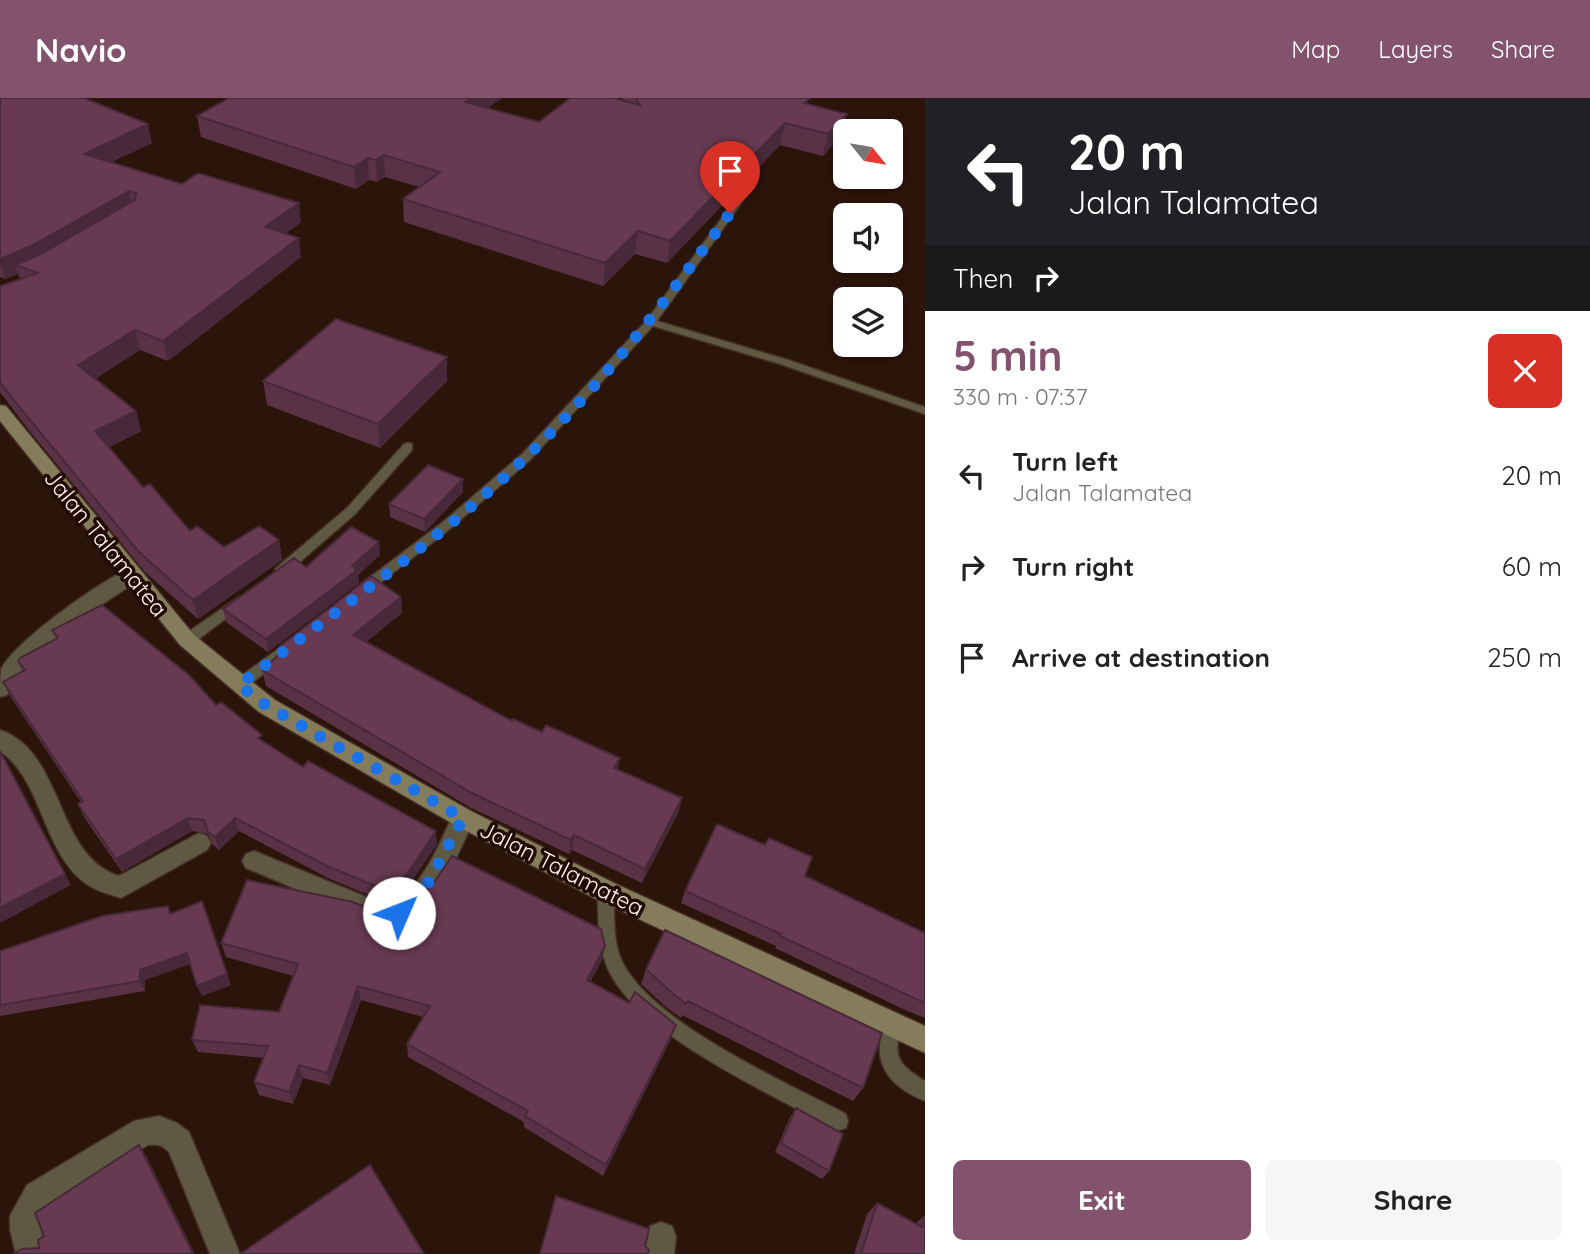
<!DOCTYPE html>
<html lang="en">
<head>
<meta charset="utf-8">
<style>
  :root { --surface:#fff; --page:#f6f6f6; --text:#222; --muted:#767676; --accent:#83536d }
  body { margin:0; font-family:Quicksand,sans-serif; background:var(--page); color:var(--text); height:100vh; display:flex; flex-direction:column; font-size:26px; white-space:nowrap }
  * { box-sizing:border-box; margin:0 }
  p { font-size:23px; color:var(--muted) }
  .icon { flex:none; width:38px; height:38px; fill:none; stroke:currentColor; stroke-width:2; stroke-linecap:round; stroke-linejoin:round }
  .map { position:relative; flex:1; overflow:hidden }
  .side { display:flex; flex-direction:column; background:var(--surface); width:665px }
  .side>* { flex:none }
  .guide { background:#202124; color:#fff; overflow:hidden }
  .needle { width:46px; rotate:120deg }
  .tools { position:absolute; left:833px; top:21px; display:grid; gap:14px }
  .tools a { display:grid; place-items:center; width:70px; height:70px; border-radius:10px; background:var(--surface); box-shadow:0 2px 5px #0004; font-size:35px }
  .pin { position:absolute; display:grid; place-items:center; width:60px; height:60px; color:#fff; margin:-72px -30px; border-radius:50% 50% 50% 0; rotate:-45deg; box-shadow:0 0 7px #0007 }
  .pin .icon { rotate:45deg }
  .me { position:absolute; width:77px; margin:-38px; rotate:46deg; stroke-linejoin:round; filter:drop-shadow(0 0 5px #0008) }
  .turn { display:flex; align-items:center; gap:24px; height:147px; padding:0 28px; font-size:32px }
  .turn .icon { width:91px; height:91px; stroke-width:2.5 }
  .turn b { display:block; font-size:49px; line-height:60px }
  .then { display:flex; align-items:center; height:66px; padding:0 28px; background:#0003; gap:14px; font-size:26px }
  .round { display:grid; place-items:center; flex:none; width:74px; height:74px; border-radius:10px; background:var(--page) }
  .head { display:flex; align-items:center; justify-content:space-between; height:119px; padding:0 28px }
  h1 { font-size:42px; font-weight:700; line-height:52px; color:var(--accent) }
  .action { display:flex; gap:14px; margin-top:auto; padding:14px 28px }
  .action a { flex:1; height:80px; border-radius:10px; background:var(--accent); color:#fff; font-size:28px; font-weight:700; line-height:80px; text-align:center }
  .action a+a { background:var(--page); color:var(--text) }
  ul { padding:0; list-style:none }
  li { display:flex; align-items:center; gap:21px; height:91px; padding:0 28px }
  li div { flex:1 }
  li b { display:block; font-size:26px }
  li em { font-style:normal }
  header { display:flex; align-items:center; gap:42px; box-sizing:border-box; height:98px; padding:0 35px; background:var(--accent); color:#fff }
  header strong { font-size:33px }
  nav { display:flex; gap:38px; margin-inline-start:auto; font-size:24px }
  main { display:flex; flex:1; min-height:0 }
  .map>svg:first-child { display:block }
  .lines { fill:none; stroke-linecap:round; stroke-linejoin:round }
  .lane-casing { stroke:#442f25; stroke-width:3 }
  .street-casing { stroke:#442f25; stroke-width:3 }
  .secondary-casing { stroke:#442f25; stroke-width:3 }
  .lane { fill:#5f5944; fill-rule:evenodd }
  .street { fill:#5f5944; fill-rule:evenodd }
  .secondary { fill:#857c5b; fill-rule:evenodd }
  .wall { fill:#593246 }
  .shaded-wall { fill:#482939 }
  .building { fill:#673a51; stroke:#482939; stroke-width:2 }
  .route { stroke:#1a73e8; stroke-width:12; stroke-dasharray:0 21.6 }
  .labels { text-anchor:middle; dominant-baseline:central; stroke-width:7; stroke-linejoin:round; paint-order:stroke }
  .street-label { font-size:23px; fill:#fdf2ee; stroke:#210b03 }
</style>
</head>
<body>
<header>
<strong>Navio</strong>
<nav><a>Map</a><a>Layers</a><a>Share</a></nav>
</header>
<main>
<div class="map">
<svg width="925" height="1156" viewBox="0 0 925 1156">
  <rect width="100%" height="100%" fill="#2b140a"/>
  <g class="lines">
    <defs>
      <path id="lane" d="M746 90 750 93 657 223 788 262 925 309V316L780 266 653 228 530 362 451 430 367 495H357L355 492 357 489 443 424 522 356 647 222 743 91Z
        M408 345 412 346V352L355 416 286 476H276L275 473 276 470 347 410 404 346Z
        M239 499 244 501 246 504 244 507 192 546H182L180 542 182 538Z
        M296 538 303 543 301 547 244 591H234L232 587 234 583Z
        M605 786 611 788 613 793C615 816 612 847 624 867 657 927 785 984 846 1016L848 1023 846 1030 839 1032 832 1030C770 995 644 939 611 877 597 852 599 821 597 793L599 788Z
        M893 918 899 921 902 927C892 959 898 966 925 983V1003C886 987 869 962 887 921Z"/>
      <path id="street" d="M132 470 142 477 139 482C89 515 39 545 7 597L0 599C0 591 0 580 1 572 10 547 106 478 132 470Z
        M0 632C65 654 54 757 119 778L199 735 207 738 211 745 207 752 121 800C113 797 103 795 95 791 42 764 46 685 0 653Z
        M463 710 471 713 475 720C451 769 440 809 386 829L246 770 242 763 246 756 254 753 386 807C423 793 439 745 455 713Z
        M159 1018 177 1025 189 1034 240 1156H210L169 1054C162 1047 158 1046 148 1047L47 1107 39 1125 46 1156H16L10 1132V1118L27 1087 134 1023Z
        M661 1124 672 1128 676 1139 674 1156H644L650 1128Z"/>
      <path id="secondary" d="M0 307 6 308 194 537 275 602 471 713 614 785 925 928V955L596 801 455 727 259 614 180 547 0 323Z"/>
    </defs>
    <!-- lane casing -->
    <use href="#lane" class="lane-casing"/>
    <!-- street casing -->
    <use href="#street" class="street-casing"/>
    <!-- secondary casing -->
    <use href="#secondary" class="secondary-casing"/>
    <!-- lane -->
    <use href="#lane" class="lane"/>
    <!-- street -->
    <use href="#street" class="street"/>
    <!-- secondary -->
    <use href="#secondary" class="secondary"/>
  </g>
  <!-- wall -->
  <path class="wall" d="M0 0 152 45 111 64 301 124 285 136 301 159 168 263 140 252 95 281 136 313 141 333 109 349 143 389 190 433 224 449 279 442 282 462 198 521 145 474 28 331 0 294V188L20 181 18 176 5 181 0 179Z
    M622 0H806L807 6 842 37 823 58 780 47 667 165 635 156 603 188 404 124 403 101 419 89 385 79 377 84 369 82 356 91 201 39 197 18 487 10 539 24 624 3Z
    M447 259V283L380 350 267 307 263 283Z
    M463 394 425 434 390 419 389 406Z
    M379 444 380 457 358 477 359 485 268 554 226 524 223 511 306 469Z
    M401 499 402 515 366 544 512 623 620 660 617 671 682 700 678 715 642 785 572 752 569 756 471 710 266 588 262 572 281 555 280 548Z
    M52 532 216 607 263 643 303 669 437 746 408 789 386 804 330 781 239 733 219 752 213 747 208 736 192 733 122 774 84 719 78 706 81 704 10 598 3 584 22 573 18 563 56 541Z
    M685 793 925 835V920L905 912 775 850 776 848 681 805Z
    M407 807 605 848 602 862 590 884 671 941 603 1078 524 1029V1024L408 959 407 946 423 919 361 902 330 987 303 980 293 1006 259 997 254 984 264 960 198 954 192 942 279 914 293 878 226 859 221 845 383 817 408 816Z
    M168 808 171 815 231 887 202 898 190 866 145 882V893L0 918V853Z
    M646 871 863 990 853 1003 682 917 681 920 666 909 641 886Z
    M796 1010 829 1073 822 1081 775 1054 790 1019Z
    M877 1105 915 1126 925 1117V1156H854L867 1116Z"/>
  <!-- shaded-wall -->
  <path class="shaded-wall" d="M472 0H502L465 26V4Z
    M847 16 842 37 823 58 828 36Z
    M785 25 780 47 667 165 670 143Z
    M148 26 152 45 89 75 84 56Z
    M384 57 385 79 377 84 376 62Z
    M368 60 369 82 356 91 354 69Z
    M129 93 134 112 28 172 15 167 18 176 5 181 0 165V161Z
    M299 105 301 124 268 148 265 129Z
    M638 133 635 156 603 188 605 165Z
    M299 140 301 159 168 263 163 243Z
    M135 232 140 252 85 287 78 267Z
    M447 259V283L380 350 378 326Z
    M136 313 141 333 102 353 95 333Z
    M463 381V394L425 434 424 421Z
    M279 442 282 462 198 521 193 502Z
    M379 444 380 457 358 477 359 485 268 554 266 541 352 468Z
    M401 499 402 515 355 553 353 537Z
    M620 660 617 675 614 670Z
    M5 661 71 787 0 825V810Z
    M682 700 678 715 642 785 645 771Z
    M188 720 192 733 122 774 116 761Z
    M235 720 239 733 219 752 215 739Z
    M436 733 437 746 408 789 386 804 385 792Z
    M574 737 572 752 569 756 571 742Z
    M202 803 231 887 202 898 197 888Z
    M605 848 602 862 584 896 587 882Z
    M187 855 191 865 145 882V893L140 883V872Z
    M358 888 361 902 330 987 327 975Z
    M676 927 671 941 603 1078 606 1067Z
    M299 967 303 980 293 1006 289 994Z
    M139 1047 146 1057 195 1156H193Z"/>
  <!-- building -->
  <path class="building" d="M0 0H84L148 26 84 56 182 86 198 75 299 105 265 129 299 140 163 243 135 232 78 267 136 313 95 333 143 389 150 386 190 433 197 428 224 449 259 428 279 442 193 502 139 454 21 311 0 284V188L38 175 15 167 39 157 135 102 136 95 129 93 31 148 0 161Z
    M229 0H472L465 4 539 24 570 0H613L640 7 636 0H806L809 1 804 5 847 16 828 36 785 25 670 143 638 133 605 165 403 101 440 74 384 57 376 62 368 60 354 69 197 18Z
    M336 221 447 259 378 326 263 283Z
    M428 367 463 381 424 421 389 406Z
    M351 429 379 444 352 468 357 472 266 541 223 511 294 460 306 469Z
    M371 478 401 499 353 537 512 623 513 621 542 634 546 627 620 660 614 670 682 700 645 771 574 737 571 742 472 695 262 572 285 551 280 548Z
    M102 507 189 577 216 607 221 604 262 637 258 640 303 669 308 663 436 733 407 776 385 792 327 768 235 720 215 739 208 734 204 722 188 720 116 761 78 706 83 703 3 584 25 572 18 563 20 560 58 540 52 532Z
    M0 653 65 776 0 810Z
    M717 726 765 747 769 740 812 759 805 778 925 835V905L780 838 781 836 685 793Z
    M452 758 601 831 605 848 587 882 629 905 635 894 676 927 606 1067 525 1018 528 1013 407 946 430 908 358 888 327 975 299 967 289 994 254 984 268 948 192 942 200 907 279 914 298 866 221 845 247 782 353 804 383 817 394 813 422 819 424 815 407 807 433 786Z
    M202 803 227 876 197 888 187 855 140 872V883L0 907V853L102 818 168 808 170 816Z
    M665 832 882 935 863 990 688 903 686 906 671 894 646 871Z
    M796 1010 843 1036 829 1073 781 1045Z
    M139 1047 193 1156H13L22 1151 39 1150 38 1142 44 1138 35 1115Z
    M370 1067 424 1156H240Z
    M556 1098 649 1131 645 1148 649 1152 648 1156H540Z
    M877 1105 922 1129 925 1118V1156H861Z"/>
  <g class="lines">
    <!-- route -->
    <path class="route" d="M399 815 421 798 463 720 267 608 239 587C335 513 439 443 526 359 603 286 667 201 730 115"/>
  </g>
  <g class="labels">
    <!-- street labels -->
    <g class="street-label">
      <text transform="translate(106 445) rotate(51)">Jalan Talamatea</text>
      <text transform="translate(562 770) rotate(27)">Jalan Talamatea</text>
    </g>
  </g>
</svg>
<div class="tools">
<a><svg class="needle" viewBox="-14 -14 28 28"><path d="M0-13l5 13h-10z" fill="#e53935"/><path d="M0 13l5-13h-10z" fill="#767676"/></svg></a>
<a><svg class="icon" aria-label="sound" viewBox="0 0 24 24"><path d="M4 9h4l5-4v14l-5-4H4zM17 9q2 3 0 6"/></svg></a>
<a><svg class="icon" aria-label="layers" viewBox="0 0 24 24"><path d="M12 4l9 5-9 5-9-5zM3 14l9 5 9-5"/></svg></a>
</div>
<div class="pin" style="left:730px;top:115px;background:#d93025"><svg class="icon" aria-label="arrive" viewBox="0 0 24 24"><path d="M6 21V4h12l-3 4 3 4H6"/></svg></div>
<svg class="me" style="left:399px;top:815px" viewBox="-20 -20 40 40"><circle r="19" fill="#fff"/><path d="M0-13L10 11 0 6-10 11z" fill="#1a73e8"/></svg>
</div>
<section class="side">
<div class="guide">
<div class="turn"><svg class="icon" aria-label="left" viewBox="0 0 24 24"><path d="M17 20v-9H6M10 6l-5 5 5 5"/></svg><div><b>20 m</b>Jalan Talamatea</div></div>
<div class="then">Then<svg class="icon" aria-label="right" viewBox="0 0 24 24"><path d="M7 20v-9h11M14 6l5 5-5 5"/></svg></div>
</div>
<div class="head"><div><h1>5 min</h1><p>330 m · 07:37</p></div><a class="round" style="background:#d93025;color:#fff"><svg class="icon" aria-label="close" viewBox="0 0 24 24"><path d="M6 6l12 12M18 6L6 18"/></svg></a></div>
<ul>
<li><svg class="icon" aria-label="left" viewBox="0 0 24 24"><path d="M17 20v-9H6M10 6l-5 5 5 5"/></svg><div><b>Turn left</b><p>Jalan Talamatea</p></div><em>20 m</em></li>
<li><svg class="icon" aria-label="right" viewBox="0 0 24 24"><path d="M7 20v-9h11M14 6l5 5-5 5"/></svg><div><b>Turn right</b></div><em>60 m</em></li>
<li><svg class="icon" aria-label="arrive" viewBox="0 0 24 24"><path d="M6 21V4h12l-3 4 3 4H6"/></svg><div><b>Arrive at destination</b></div><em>250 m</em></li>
</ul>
<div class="action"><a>Exit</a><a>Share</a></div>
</section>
</main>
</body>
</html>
